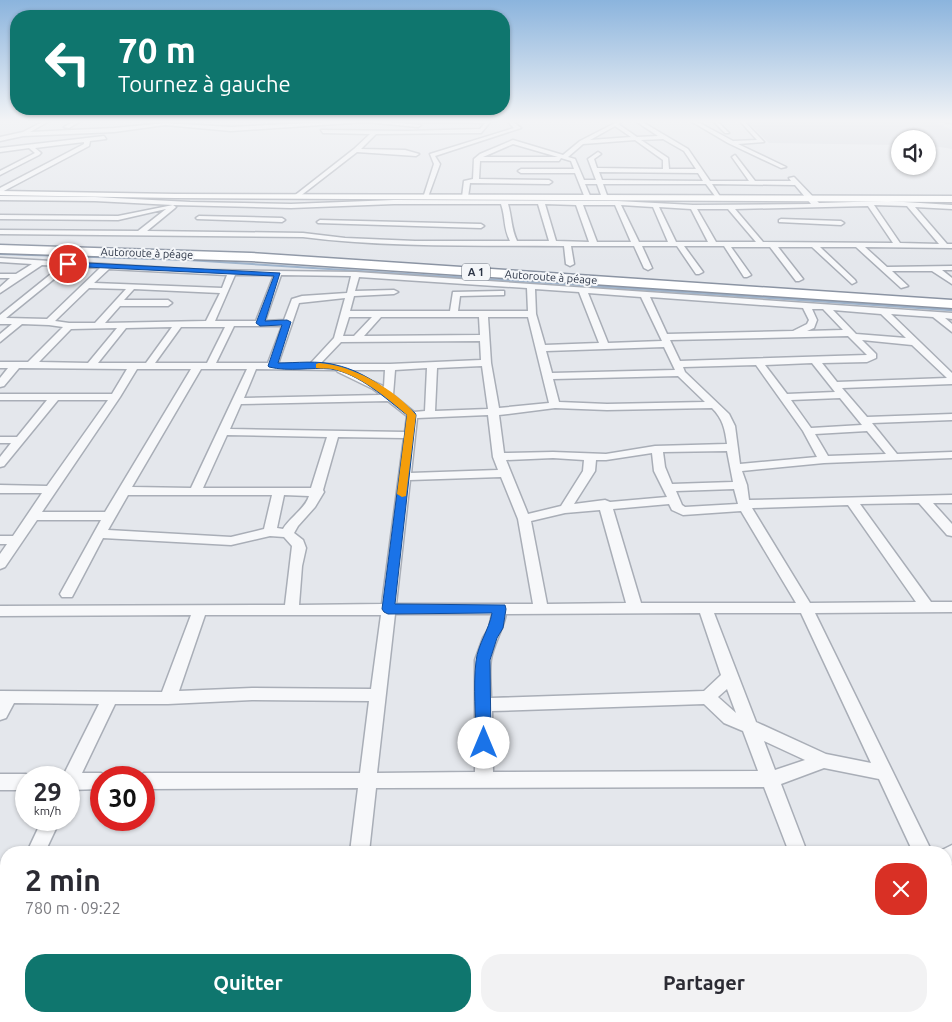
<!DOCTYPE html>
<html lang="fr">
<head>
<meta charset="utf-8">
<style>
  :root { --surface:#fff; --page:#f2f2f3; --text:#2b2b33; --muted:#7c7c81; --accent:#0f766e }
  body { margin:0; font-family:Ubuntu,sans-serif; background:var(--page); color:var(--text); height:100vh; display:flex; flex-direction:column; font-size:19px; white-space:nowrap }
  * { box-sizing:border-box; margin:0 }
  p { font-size:16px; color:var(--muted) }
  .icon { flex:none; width:28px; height:28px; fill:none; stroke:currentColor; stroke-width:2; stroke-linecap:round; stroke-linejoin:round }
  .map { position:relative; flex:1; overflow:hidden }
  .panel { position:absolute; left:0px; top:846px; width:952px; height:176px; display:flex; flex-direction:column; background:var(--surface); border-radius:20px 20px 0 0; box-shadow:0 1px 4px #0004 }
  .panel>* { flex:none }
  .top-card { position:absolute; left:10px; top:10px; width:500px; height:105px; border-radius:20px; box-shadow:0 1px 4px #0004; background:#0f766e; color:#fff; overflow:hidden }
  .fabs { position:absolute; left:891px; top:130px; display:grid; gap:10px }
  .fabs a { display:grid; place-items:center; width:45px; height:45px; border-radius:50%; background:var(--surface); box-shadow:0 1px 4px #0004; font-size:25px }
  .speed { position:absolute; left:15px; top:766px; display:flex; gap:10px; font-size:25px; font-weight:700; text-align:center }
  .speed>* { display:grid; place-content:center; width:65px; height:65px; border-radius:50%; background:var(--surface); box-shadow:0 1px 4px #0004; line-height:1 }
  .speed small { font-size:12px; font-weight:400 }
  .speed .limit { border:8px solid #d22; background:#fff; color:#111 }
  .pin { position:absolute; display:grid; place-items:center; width:42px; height:42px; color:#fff; margin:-21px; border:2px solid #fff; border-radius:50%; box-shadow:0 1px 5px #0007 }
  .me { position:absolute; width:55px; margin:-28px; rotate:0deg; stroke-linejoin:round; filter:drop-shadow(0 0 4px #0008) }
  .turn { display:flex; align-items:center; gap:18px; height:105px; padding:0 25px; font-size:22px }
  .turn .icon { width:65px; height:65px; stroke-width:2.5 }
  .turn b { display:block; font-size:35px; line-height:42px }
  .round { display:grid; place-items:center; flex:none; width:52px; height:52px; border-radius:20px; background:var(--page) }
  .head { display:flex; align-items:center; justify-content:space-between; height:85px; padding:0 25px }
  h1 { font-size:30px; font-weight:700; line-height:38px }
  .cta { display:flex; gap:10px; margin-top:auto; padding:10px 25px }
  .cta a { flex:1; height:58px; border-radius:20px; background:var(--accent); color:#fff; font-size:20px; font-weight:700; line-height:58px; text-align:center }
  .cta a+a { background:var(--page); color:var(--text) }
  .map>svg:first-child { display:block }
  .built { fill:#d2d6de }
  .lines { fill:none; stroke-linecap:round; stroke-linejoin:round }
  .stream-far1 { stroke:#9fb4cc; stroke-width:2 }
  .stream { stroke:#9fb4cc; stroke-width:2.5 }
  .street-casing { stroke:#a9aeb7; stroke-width:3 }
  .secondary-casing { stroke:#a9aeb7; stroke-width:3 }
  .highway-casing { stroke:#8b94a3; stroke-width:3 }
  .street { fill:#f7f8fa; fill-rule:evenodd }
  .secondary { fill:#fff; fill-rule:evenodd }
  .highway { fill:#fff; fill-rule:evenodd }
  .route { fill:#1a73e8; stroke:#114b97 }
  .slow { fill:#f59e0b }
  .labels { text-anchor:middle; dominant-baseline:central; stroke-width:4; stroke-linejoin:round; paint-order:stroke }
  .far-street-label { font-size:11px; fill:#2b3445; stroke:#f4f6f9 }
  .shield { fill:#f4f6f9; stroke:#676e7b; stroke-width:1 }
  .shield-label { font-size:11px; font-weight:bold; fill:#2b3445 }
</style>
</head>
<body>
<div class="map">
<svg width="952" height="1022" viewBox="0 0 952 1022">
  <rect width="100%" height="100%" fill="#e4e7ec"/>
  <!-- built -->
  <path class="built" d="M746 120H930L952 130V149L928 145V139H900V145L769 143Z"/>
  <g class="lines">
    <!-- stream-far1 -->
    <path class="stream-far1" d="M0 254 188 260 611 287"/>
    <!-- stream -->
    <path class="stream" d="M592 286 952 310"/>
    <defs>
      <path id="street" d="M46 120H51L30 132 114 128 165 123 231 127 367 120 421 125 418 127 366 122 231 131 165 125 114 132 23 136 0 141V137L23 132Z
        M77 120H82L69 128 64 127Z
        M492 120 481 133 376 134 361 149 405 150 419 154 416 156 357 152 299 197 294 196 354 149 370 134 323 133 321 130 407 131 480 129 485 123 420 122Z
        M506 120H511L521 128 435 156 440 164 428 197 423 198 434 164 430 154 514 128Z
        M621 120 623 121 618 124 637 137 658 136 634 120H639L688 149 710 181H749L732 157 735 155 755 181H791L789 178 794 177 819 203 888 201 952 205V209L915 207 947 244H952V248L865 247 887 267 952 266V270H942L952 278V284L932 271H892L908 286 901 288 856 247H820L855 280 856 282 852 284 812 247H778L803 279 799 281H796L770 247H731L751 275 747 277H744L724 246H684L703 272 699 274H696L677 246H642L652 268 648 270 644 268 634 246H571L574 264 570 266 566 264 564 246C477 245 390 248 303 237L0 234V230L138 231 166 209 118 220 0 219V215L118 216 173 205 95 201 0 200V196L95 197 190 202 291 204 394 200 617 201 693 205 811 204 795 185 712 184 721 198 718 200 706 184H603L608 198 605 200 602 198 597 184H585L591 198 588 200 585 198 575 173H521L518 171 521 169H574L571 161 561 158 559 161H480L479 179 549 180 552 182 549 184 470 183 468 197 465 199 462 197 464 181 473 179 474 159 480 154 513 140 563 155 580 141ZM615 126 631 137 590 140ZM663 139 684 151 696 169H669L668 158 641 140ZM635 140 663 160V169L597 168 594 159 601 154 598 152 588 159 596 180H584L575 159 568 157 583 144ZM513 144 558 157H483ZM599 172 698 173 703 181 602 180ZM394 204H501C506 219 503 227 510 241H415L345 238 303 233 147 231 175 208 176 207 173 205 291 208ZM508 204H538L549 241H517C511 228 512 218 508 204ZM545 204 576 205 589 242 556 241ZM583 205H615L631 242H597ZM621 205 653 207 668 242H639ZM874 205 907 206 939 244 900 243ZM868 206 893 243 763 242 735 209ZM659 207 691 209 708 242H676ZM697 209H728L756 242H716Z
        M689 120H694L733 141 757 140 739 120H743L764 142 738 144 786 167 781 168 728 143Z
        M712 120H716L729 133H725Z
        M941 120 952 121V123L941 121Z
        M104 136 106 139 90 141 89 146 0 193V188L84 144V142L35 148 41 153 39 155 0 175V171L35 153 29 148 0 152V148Z
        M199 216 282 218 285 220 282 222 197 219 196 218Z
        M781 219 841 221 844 223 841 225 779 222V220Z
        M320 220 481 224 484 226 481 228 318 223 317 222Z
        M0 258 204 270 356 272 952 313V319L945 318 952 324V332L933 317 891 314 952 373V384L842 388 867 417 952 414V420L872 423 897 454 952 452V458L824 463 742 471 747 485 749 500 952 495V503H933L952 524V536L947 535 919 503 860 504 931 602H952V612L815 613 932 852H913L879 779 824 768 781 784 807 852H789L764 787 376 788 369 852H350L358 788 144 789V778H137L144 773H360L369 701 252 700 168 704H115L82 773H101L108 778H101V789L69 790V778H62L99 704 14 703 6 718 0 720V691L162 692 191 615 0 616V606L285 605 292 546 284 537 270 536 231 545 103 538 72 597H62L60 594 101 520H37L5 567 0 569V554L7 544H0V536H13L42 493H0V485L47 486 108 400H58L4 466 0 467V457L11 443H0V437H17L47 400H0V394H112L127 369 19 368 4 386 0 387V378L8 368H0V362H28L63 327 49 325 22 324 0 342V334L12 324H0V315L61 266 42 265 0 293V287L10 278H0V274H16L32 264 0 262ZM70 266 100 268 47 319 6 318ZM109 269 227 275 222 288 94 283ZM235 275H274L256 321H215ZM281 275 351 276 347 293 302 296 292 299 284 320 265 321ZM359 277 527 288 528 311H458L460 296 504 295V291H501L453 292 450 311H350L354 296 394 294 398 292 394 290 355 291ZM89 288 126 289 95 323H69L55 321ZM134 289 220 293 206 321 105 323 120 306H168L172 303 168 300H124ZM535 289 579 292 599 343 545 345 536 314ZM588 293 641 297 662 341 608 343ZM650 297 803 308 809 320 807 324 793 331 667 334ZM345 298 334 338 310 364H278L299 303ZM812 309H823L843 330 807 331 814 328 817 320ZM833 310 881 314 906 338 856 334ZM349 317H372L354 336H343ZM381 317H479L480 335 364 336ZM488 317H528L549 403 499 408 491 363ZM234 326H282L268 363H216ZM172 327 146 363H98L126 328ZM181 327H225L207 363H155ZM117 328 88 363 39 362 71 329ZM848 336 867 355 680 361 670 340ZM862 340 912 345 947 378 837 382 822 363 867 362 876 358V354ZM480 341 481 360 390 364H320L341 342ZM664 347 675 370 552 373 546 351ZM812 363 835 392 787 394 765 365ZM756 365 803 431 817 457 740 464 735 426 729 414 685 372 683 367ZM482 366 488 409 435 411 437 368ZM427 368 425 411 414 412 393 395 395 370ZM137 369H191L105 512H42L120 397ZM201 369H247L191 488 132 487ZM256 369 336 370 338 372 373 389 381 395 244 398ZM348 370H385L384 387 381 385ZM678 376 705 402 607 404 559 402 553 379ZM840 398 862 425 811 428 791 400ZM388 401 407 416 405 432 230 429 241 404ZM555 408 607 410 712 408C723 419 725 429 727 444L655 446 606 454 553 452 504 453 499 415ZM488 415 493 457 498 470 411 473 417 418ZM867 431 886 454 828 456 815 434ZM227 435 327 437 311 488H203ZM338 437 404 438 382 604 299 605 302 566 306 548 303 540 294 533 298 526 315 507 324 492 323 490ZM727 451 733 482 672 484 665 467 663 452ZM652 453 654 471 667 497 610 502 605 500 574 504 595 471 596 460H606ZM553 458 584 460 583 471 561 506 528 514 506 460ZM501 477 518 519 533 604H396L410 480ZM734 489 738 504 685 507 682 505 676 491ZM128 495H272L264 529 231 537 108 530ZM284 495 309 496C305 509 290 517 283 529L277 528ZM669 504 672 510 683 515 741 511 796 603H641L613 509ZM848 505 916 602 810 603 752 508ZM600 510 626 603 547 604 531 521 565 513ZM700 613 721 675 704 691 491 698C491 686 489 671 491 659 494 643 503 630 506 614ZM714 613H801L871 763 826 754 756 722ZM395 614H492L489 628 483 638 475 660V772L377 773ZM205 615H381L371 689 252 688 179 691ZM727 689 736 713 718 697ZM704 704 724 723 743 731 758 771 493 772 492 711ZM764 741 805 760 775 770Z
        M0 774H26L33 778H26V790H0Z
        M42 820H60L45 852H27Z
        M952 845V864L946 866V852H938Z
        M946 873 952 875V898L946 895Z
        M6 906V937L0 939V908Z
        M952 921V959L946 961V923Z
        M328 1016H350V1022H328Z
        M597 1016H768L770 1022H595Z
        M859 1016H881L879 1022H857Z
        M917 1016H939L937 1022H915Z"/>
      <path id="secondary" d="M0 191 175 194 952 196V202L175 198 0 195Z"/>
      <path id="highway" d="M0 245 251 253 952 300V308L251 261 0 253Z"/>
    </defs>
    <!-- street casing -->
    <use href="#street" class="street-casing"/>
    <!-- secondary casing -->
    <use href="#secondary" class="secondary-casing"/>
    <!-- highway casing -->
    <use href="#highway" class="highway-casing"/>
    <!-- street -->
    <use href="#street" class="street"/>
    <!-- secondary -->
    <use href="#secondary" class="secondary"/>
    <!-- highway -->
    <use href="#highway" class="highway"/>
  </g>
  <!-- sky -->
  <linearGradient id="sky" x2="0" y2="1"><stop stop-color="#8bb4dd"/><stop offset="0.46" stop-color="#f3f4f6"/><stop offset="1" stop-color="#f3f4f6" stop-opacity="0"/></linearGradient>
  <rect width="952" height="263" fill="url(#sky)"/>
  <!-- route -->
  <path class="route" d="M68 262 280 273 265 321 287 320 291 322 278 363C296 363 318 360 336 365 367 372 391 393 415 413L416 415 395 604 505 605 506 609 503 628 497 638 490 660 491 743 489 747 484 749 478 747 476 743C476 716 473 687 476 661 478 644 489 630 492 613L388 614 384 612 382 609 407 415C386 399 359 373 331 369 311 367 289 372 269 367L268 366 282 325 260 326 256 323 274 276 65 266V263Z"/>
  <!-- slow -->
  <path class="slow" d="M319 363C352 365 395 389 416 415L406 496 402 497 397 494 407 415C386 397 360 375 332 369 327 368 322 369 316 368V364Z"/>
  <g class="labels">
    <!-- far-street labels -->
    <g class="far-street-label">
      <text transform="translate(147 253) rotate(2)">Autoroute à péage</text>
      <text transform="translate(551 277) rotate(4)">Autoroute à péage</text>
    </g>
    <!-- shield labels -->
    <rect class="shield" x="462" y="263.5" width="28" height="17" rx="4"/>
    <g class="shield-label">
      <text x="476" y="272">A 1</text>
    </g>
  </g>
</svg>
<div class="fabs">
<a><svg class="icon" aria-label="sound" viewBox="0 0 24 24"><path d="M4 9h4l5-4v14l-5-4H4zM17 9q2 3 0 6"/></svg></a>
</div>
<div class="speed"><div>29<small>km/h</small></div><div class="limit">30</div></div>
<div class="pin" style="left:68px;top:264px;background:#d93025"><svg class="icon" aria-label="arrive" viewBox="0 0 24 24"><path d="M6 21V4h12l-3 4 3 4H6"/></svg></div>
<svg class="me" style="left:484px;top:743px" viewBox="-20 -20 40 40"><circle r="19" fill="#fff"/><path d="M0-13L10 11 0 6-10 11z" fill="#1a73e8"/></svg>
<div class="top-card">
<div class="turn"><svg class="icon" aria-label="left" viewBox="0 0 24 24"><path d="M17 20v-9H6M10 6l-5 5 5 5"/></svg><div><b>70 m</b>Tournez à gauche</div></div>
</div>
<section class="panel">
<div class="head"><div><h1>2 min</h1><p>780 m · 09:22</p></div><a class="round" style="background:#d93025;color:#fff"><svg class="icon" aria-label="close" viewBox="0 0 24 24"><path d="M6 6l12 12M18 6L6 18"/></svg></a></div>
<div class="cta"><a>Quitter</a><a>Partager</a></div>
</section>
</div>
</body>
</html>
